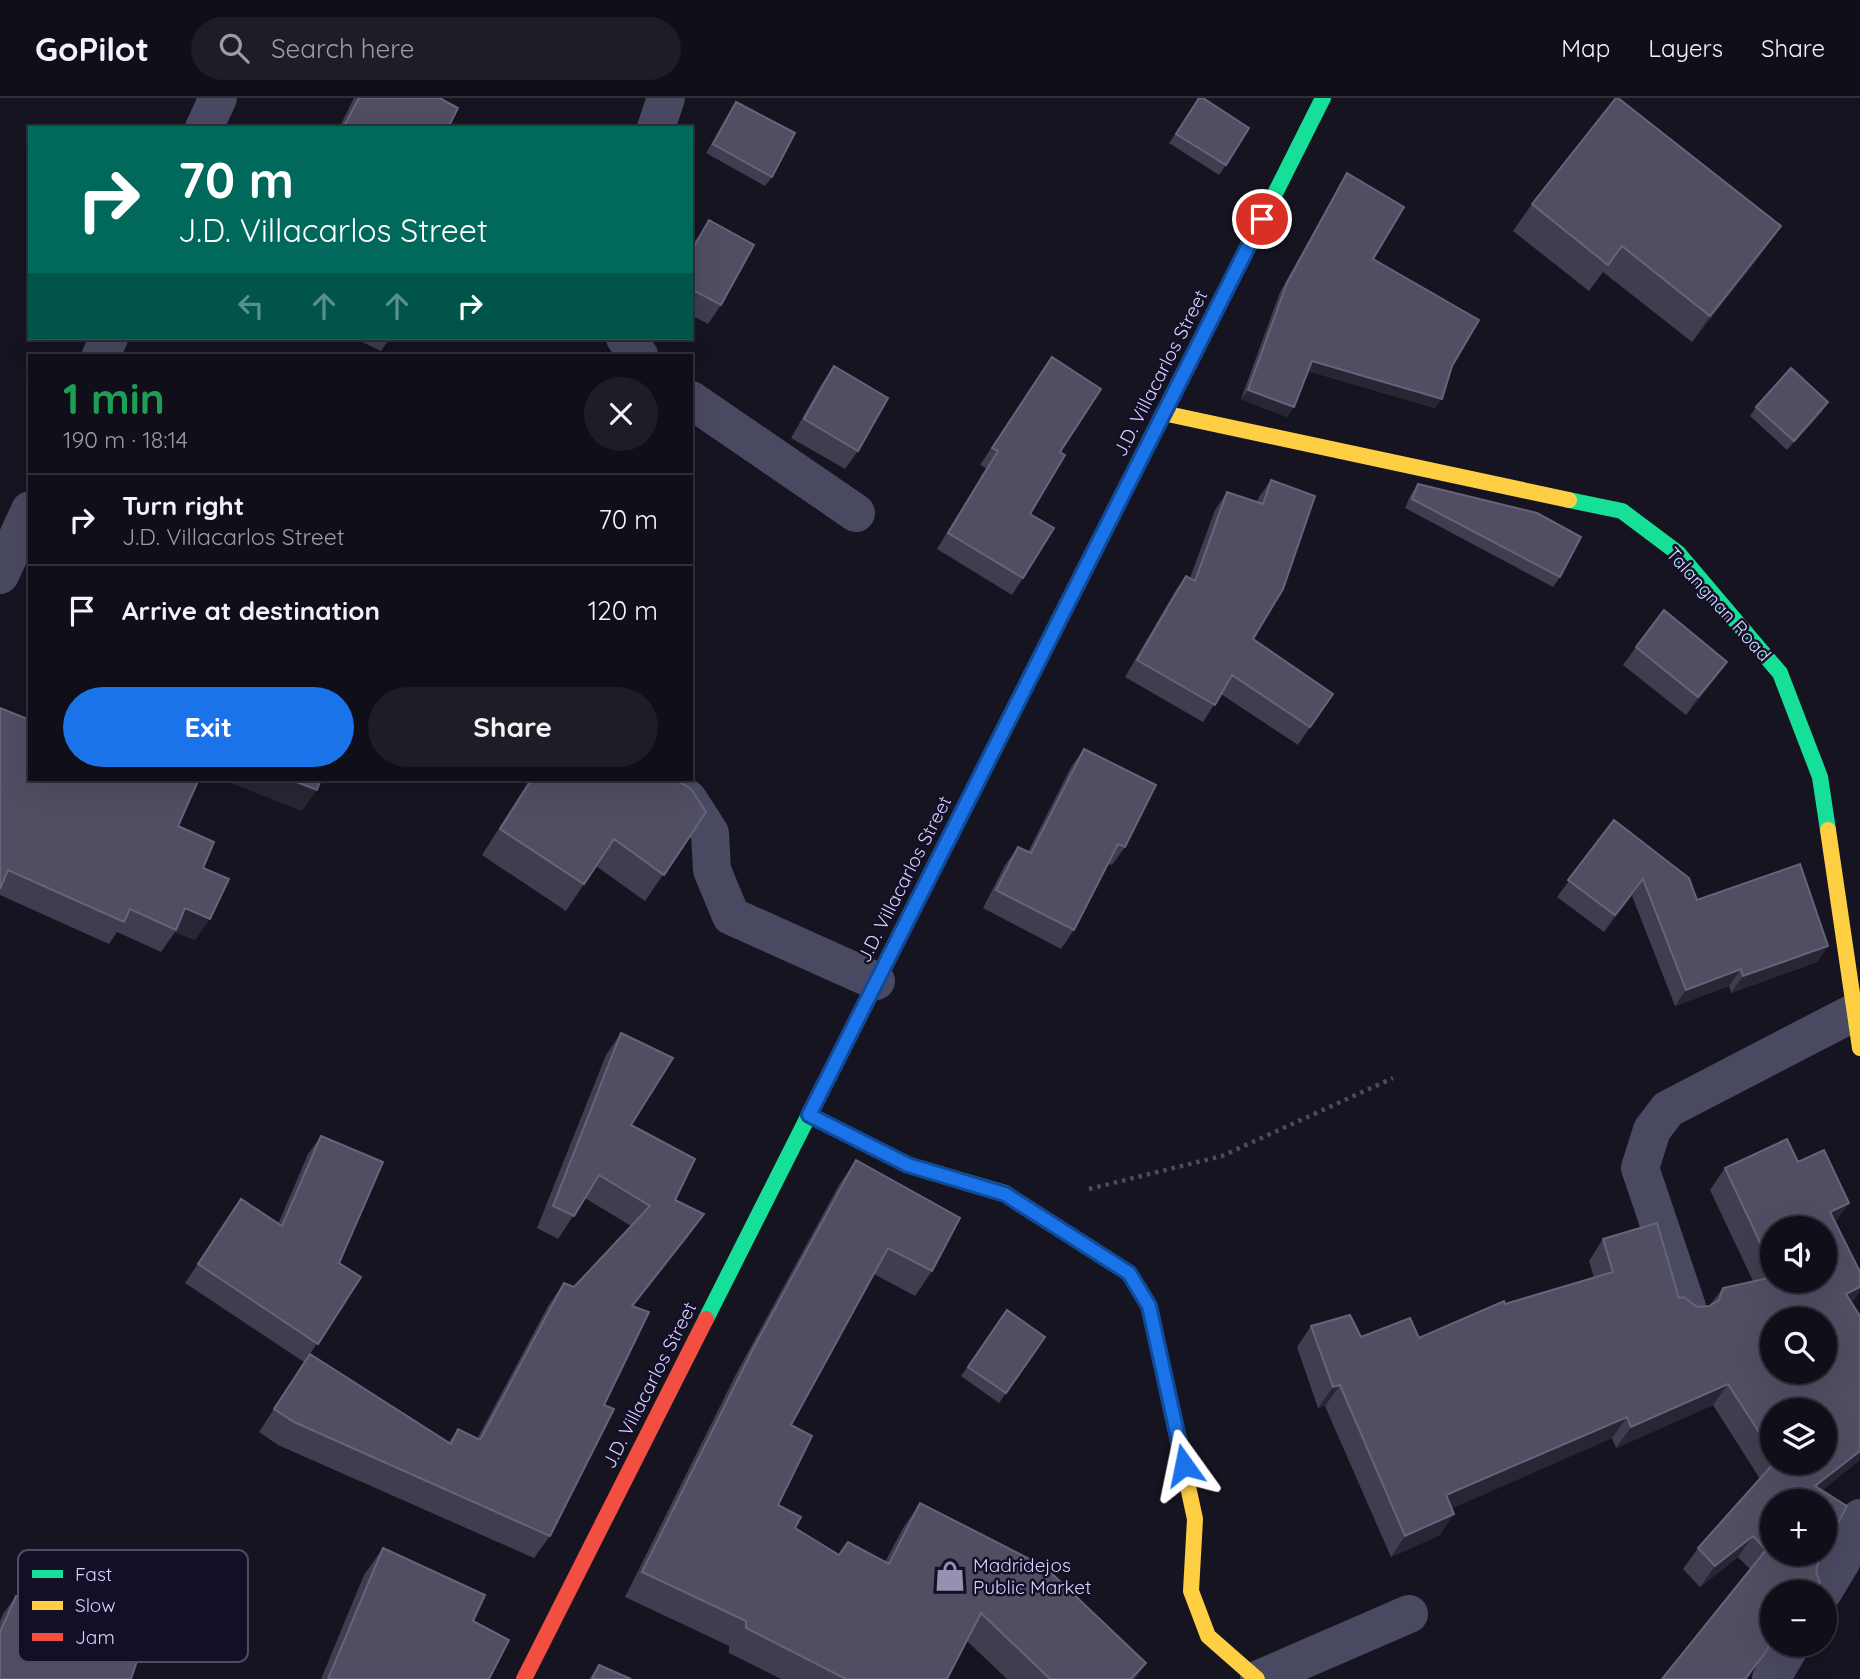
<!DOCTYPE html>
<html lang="en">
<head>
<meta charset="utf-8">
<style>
  :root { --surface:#100f19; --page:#1e1d26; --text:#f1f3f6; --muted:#9c9ca2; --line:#302f38; --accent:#1a73e8 }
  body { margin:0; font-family:Quicksand,sans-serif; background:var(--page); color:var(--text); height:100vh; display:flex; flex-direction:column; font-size:26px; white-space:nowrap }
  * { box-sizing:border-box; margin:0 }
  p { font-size:23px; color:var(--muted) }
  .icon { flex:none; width:38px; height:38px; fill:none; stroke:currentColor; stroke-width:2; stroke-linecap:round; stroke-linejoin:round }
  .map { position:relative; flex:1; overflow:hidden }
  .side { position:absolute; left:28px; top:256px; width:665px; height:427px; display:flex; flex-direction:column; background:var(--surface); border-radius:0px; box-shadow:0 7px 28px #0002,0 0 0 2px var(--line) }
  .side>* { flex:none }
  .hud { position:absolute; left:28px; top:28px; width:665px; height:214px; border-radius:0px; box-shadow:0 7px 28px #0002,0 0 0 2px var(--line); background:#00695c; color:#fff; overflow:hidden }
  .controls { position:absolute; left:1760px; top:1118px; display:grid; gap:14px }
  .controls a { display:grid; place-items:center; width:77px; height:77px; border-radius:50%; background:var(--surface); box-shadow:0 7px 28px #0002,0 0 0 2px var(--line); font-size:35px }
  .pin { position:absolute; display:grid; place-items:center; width:60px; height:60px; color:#fff; margin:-30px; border:4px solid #fff; border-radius:50%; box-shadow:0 2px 7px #0007 }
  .me { position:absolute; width:77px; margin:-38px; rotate:348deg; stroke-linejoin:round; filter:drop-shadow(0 0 5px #0008) }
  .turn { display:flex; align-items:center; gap:24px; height:147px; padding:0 35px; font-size:32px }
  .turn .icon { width:91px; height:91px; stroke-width:2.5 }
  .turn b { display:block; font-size:49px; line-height:60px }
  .lanes { display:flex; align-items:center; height:66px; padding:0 35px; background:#0003; justify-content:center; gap:35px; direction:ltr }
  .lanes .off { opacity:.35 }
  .round { display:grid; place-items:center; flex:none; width:74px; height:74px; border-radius:37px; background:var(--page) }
  .head { display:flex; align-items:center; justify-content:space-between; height:119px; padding:0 35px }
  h1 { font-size:42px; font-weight:700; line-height:52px; color:#1e9e55 }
  .primary-button { display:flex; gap:14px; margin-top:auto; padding:14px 35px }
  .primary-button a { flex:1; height:80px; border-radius:42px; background:var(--accent); color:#fff; font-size:28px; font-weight:700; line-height:80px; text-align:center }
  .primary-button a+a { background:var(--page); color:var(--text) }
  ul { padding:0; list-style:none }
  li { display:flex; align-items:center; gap:21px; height:91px; padding:0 35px; border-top:2px solid var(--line) }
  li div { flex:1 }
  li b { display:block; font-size:26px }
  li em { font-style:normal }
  header { display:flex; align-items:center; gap:42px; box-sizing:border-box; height:98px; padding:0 35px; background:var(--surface); border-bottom:2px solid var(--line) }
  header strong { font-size:33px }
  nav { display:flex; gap:38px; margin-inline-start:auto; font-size:24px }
  .search { width:490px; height:63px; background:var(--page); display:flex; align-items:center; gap:18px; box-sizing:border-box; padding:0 24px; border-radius:38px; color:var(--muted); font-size:26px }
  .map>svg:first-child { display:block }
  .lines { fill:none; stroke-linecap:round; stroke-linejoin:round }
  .path { stroke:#44505f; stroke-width:4.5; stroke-dasharray:3.5 5; stroke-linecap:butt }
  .street { stroke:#4a4962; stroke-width:38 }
  .fast { stroke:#16e098; stroke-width:16 }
  .slow { stroke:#ffcf43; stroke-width:16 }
  .jam { stroke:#f24e42; stroke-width:16 }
  .wall { fill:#403d50; fill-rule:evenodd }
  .shaded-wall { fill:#282635 }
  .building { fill:#504e63; stroke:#66637b; stroke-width:2; fill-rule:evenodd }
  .route-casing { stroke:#114b97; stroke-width:18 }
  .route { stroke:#1a73e8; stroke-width:12 }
  .labels { text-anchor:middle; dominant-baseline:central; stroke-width:5; stroke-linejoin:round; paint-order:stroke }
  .street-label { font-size:19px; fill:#d9d4ff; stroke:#130f26 }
  .poi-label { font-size:19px; fill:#d9d4ff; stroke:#130f26; text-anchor:start }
  .key { fill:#130f26; stroke:#4e4a67; stroke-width:2 }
  .key-label { font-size:19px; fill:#d9d4ff }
</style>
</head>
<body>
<header>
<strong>GoPilot</strong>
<div class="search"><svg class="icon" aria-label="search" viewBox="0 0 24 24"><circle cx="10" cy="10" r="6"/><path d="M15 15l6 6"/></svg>Search here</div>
<nav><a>Map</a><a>Layers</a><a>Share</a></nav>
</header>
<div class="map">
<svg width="1860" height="1581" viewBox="0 0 1860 1581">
  <rect width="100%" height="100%" fill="#161421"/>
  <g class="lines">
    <!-- path -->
    <path class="path" d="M1089 1091 1222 1058 1393 980"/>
    <!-- street -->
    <path class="street" d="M204 30 218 0
      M656 30 666 0
      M625 240 639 257
      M101 257 109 240
      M691 302 856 415
      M0 477 30 412
      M653 681 688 701 710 735 712 772 731 818 876 883
      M1687 1209 1640 1070 1652 1032 1668 1011 1855 914
      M1823 1494 1841 1464 1860 1420
      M1259 1581 1409 1516
      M1771 1581 1791 1547"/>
    <!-- fast -->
    <path class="fast" d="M1221 203 1323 0
      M1569 402 1622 413 1678 455 1780 575 1820 679 1828 732
      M809 1017 908 1067 1005 1095 1086 1148
      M706 1221 931 775"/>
    <!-- slow -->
    <path class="slow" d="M1163 315 1569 402
      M1828 732 1860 950
      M931 775 1102 438
      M1086 1148 1129 1175 1149 1208 1195 1421 1191 1493 1208 1538 1257 1581"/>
    <!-- jam -->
    <path class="jam" d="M1102 438 1221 203
      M524 1581 706 1221"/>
  </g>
  <!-- wall -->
  <path class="wall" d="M354 0H442L448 30H339Z
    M1199 0 1226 67 1219 77 1169 45Z
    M736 4 772 79 765 88 706 55 730 13Z
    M1347 75 1373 161 1452 268 1435 310 1308 273 1287 319 1241 301 1280 194 1341 85Z
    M1532 106 1762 155 1692 244 1603 174 1589 193 1513 133Z
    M709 122 721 207 708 226 691 217V149Z
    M354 240H390L381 253Z
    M1052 259 1060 354 1030 416 1023 480 1012 497 937 451 986 370 980 367Z
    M834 268 858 353 845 371 791 340 821 287Z
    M1756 309 1822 314 1787 352 1750 318Z
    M1271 382 1253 541 1333 596 1298 647 1221 596 1203 624 1125 579 1174 495 1186 478 1190 480 1215 412 1227 394 1257 404 1259 399Z
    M1418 386 1560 479 1553 489 1405 410 1411 396Z
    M1636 549 1714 582 1686 617 1623 567Z
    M0 610 178 728 203 770 195 842 175 834 161 854 117 834 109 846 0 797Z
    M1084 651 1125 749 1112 767 1108 766 1074 832 1061 851 983 810 1005 767 1018 749 1028 754 1071 669Z
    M530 681H675L706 714 645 803 596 768 566 813 482 757Z
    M1614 722 1697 802 1828 848 1817 864 1731 895 1729 888 1675 908 1632 798 1604 834 1557 799Z
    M621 935 631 1027 675 1102 688 1139 633 1209 604 1307 550 1438 534 1460 278 1347 259 1334 304 1264 185 1185 241 1101 278 1126 308 1056 321 1038 339 1165 361 1179 310 1256 448 1345 458 1331 477 1341 548 1208 564 1185 574 1189 631 1128 585 1100 558 1141 537 1130 606 957Z
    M856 1062 932 1173 915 1198 874 1176 791 1327 778 1407 795 1430 839 1457 885 1464 903 1430 920 1405 1146 1565 1135 1581H1007L967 1543 947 1581H781L729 1555V1548L625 1499 736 1276 839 1087Z
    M1798 1064 1849 1105 1835 1124 1852 1205 1860 1218V1362L1822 1392 1819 1462 1816 1473 1820 1485 1813 1494H1773L1765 1555 1747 1581H1662L1750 1471 1738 1459 1700 1489 1683 1471 1698 1450 1760 1381 1713 1307 1616 1350 1612 1340 1452 1410 1440 1437 1391 1459 1325 1308 1318 1310 1297 1249 1311 1228 1361 1239 1419 1240 1505 1206 1594 1180 1589 1163 1603 1141 1679 1200 1697 1209 1709 1208 1723 1190 1753 1183 1710 1092 1725 1070ZM1773 1130 1825 1183H1773ZM1773 1312 1825 1365H1773Z
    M1007 1212 1045 1239 999 1305 961 1278Z
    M383 1450 473 1523 489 1581H321L364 1477Z
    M16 1498 0 1581V1523L3 1516Z
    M599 1567 631 1581H589Z"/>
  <!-- shaded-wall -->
  <path class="shaded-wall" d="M1781 128 1762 155 1692 244 1710 218Z
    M1312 263 1442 301 1435 310 1305 272Z
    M1248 292 1294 309 1287 319 1241 301Z
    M1828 304 1822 314 1787 352 1794 343Z
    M1727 564 1714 582 1686 617 1698 599Z
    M220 681H289L317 692 302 713Z
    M1643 781 1632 798 1604 834 1615 817Z
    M185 810 210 821 195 842 175 834Z
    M1828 848 1817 864 1731 895 1743 878Z
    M1741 871 1729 888 1675 908 1686 892Z
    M1849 1105 1834 1126 1830 1114Z
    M704 1116 688 1139 616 1231 632 1208Z
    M1860 1189V1194L1851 1207 1846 1196Z
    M1728 1286 1713 1307 1616 1350 1631 1329Z
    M1340 1287 1325 1308 1318 1310 1333 1289Z
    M1627 1319 1612 1340 1432 1419 1446 1397Z
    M1860 1353V1362L1808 1404 1815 1388Z
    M1454 1416 1440 1437 1391 1459 1405 1438Z
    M1753 1438 1738 1459 1700 1489 1715 1468Z
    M1146 1565 1135 1581H1131Z"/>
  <!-- building -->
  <path class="building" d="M359 0H442L441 1 458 10 448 30H343Z
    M1199 0H1203L1249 30 1226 67 1176 36Z
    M1616 0H1618L1781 128 1710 218 1622 148 1608 167 1532 106Z
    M736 4 795 35 772 79 713 46Z
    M1347 75 1404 109 1373 161 1479 222 1452 268 1442 301 1312 263 1294 309 1248 292 1287 185Z
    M709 122 754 147 721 207 691 191V154Z
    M1052 259 1101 291 1060 354 1065 357 1030 416 1054 430 1023 480 948 435 998 353 992 350Z
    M834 268 888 300 858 353 804 321Z
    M1791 270 1828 304 1794 343 1756 309Z
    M1271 382 1315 398 1283 491 1253 541 1333 596 1310 629 1232 577 1215 607 1137 562 1186 478 1195 483 1227 394 1263 406Z
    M1418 386 1537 415 1581 439 1560 479 1412 401Z
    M1664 512 1727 564 1698 599 1636 549Z
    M0 610 30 622V681H199L178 728 214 744 203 770 229 781 210 821 185 810 176 832 130 811 124 824 8 772 0 791Z
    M1084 651 1156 687 1125 749 1118 746 1074 832 996 792 1018 749 1031 755Z
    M289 681H321L317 692Z
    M532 681H675L691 691 706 714 664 777 614 741 584 786 500 731Z
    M1614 722 1689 780 1697 802 1800 766 1828 848 1743 878 1741 871 1686 892 1643 781 1615 817 1568 782Z
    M621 935 673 960 631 1027 695 1061 675 1102 704 1116 632 1208 649 1214 604 1307 614 1311 550 1438 294 1324 274 1311 310 1256 451 1346 458 1331 480 1342 564 1185 574 1189 650 1108 599 1077 574 1118 553 1108Z
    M321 1038 383 1064 339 1165 361 1179 318 1246 198 1166 241 1101 282 1128Z
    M1787 1041 1798 1064 1824 1052 1849 1105 1830 1114 1860 1174V1189L1846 1196 1860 1218V1353L1815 1388 1847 1408 1825 1450V1404H1773V1456H1822L1819 1462 1816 1473 1820 1485 1812 1494H1773V1541L1765 1555 1745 1581H1662L1766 1452 1753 1438 1715 1468 1698 1450 1774 1365H1825V1312H1773V1356L1728 1286 1631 1329 1627 1319 1446 1397 1454 1416 1405 1438 1340 1287 1333 1289 1311 1228 1350 1217 1361 1239 1410 1220 1419 1240 1504 1203 1505 1206 1613 1174 1603 1141 1657 1125 1679 1200 1684 1199 1697 1209 1709 1208 1719 1202 1723 1190 1773 1179V1183H1825V1130H1773V1172L1725 1070ZM1773 1222H1825V1274H1773Z
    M856 1062 960 1120 932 1173 888 1150 791 1327 812 1338 778 1407 801 1419 795 1430 839 1457 848 1444 889 1466 920 1405 1045 1469 1146 1565 1131 1581H1050L981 1515 947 1581H846L746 1530V1523L642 1474 753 1251Z
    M1007 1212 1045 1239 1006 1295 968 1269Z
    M383 1450 485 1497 473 1523 509 1542 489 1581H328Z
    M16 1498 139 1557 131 1581H0V1534Z
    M599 1567 631 1581H592Z"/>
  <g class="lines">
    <defs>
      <path id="route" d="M1184 1367 1149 1208 1129 1175 1005 1096 908 1067 809 1017 1262 121"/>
    </defs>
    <!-- route casing -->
    <use href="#route" class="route-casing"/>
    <!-- route -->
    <use href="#route" class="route"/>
  </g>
  <!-- icons -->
  <defs>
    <symbol id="shop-bare" viewBox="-9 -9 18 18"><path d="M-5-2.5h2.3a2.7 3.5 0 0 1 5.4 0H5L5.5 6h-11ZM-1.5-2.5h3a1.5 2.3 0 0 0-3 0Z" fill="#9591b1" stroke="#130f26" stroke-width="2.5" paint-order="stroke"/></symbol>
  </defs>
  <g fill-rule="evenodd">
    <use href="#shop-bare" x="928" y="1456" width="44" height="44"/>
  </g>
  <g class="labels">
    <!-- street labels -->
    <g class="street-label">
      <text transform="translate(1160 275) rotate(-63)">J.D. Villacarlos Street</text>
      <text transform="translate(1719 506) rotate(48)">Talangnan Road</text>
      <text transform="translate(904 781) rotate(-63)">J.D. Villacarlos Street</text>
      <text transform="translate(649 1287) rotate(-63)">J.D. Villacarlos Street</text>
    </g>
    <!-- poi labels -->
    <g class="poi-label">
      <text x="973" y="1467">Madridejos<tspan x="973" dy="22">Public Market</tspan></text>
    </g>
  </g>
  <!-- legend -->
  <rect x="18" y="1452" width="230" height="112" rx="10" class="key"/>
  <rect x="32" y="1472" width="31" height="8" fill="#16e098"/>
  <rect x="32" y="1503" width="31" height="9" fill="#ffcf43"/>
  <rect x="32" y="1535" width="31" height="8" fill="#f24e42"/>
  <g class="key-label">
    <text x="75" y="1483">Fast</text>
    <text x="75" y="1514">Slow</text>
    <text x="75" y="1546">Jam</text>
  </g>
</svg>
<div class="controls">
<a><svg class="icon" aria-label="sound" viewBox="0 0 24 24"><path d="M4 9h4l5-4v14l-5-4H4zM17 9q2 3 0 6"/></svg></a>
<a><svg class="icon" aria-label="search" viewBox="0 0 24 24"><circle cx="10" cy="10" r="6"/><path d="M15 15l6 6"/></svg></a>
<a><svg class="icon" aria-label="layers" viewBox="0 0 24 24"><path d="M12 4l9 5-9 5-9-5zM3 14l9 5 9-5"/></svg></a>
<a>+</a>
<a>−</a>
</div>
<div class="pin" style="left:1262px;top:121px;background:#d93025"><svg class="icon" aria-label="arrive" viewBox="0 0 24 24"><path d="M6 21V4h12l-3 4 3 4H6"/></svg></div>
<svg class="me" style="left:1184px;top:1367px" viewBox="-20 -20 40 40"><path d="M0-17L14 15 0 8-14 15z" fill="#1a73e8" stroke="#fff" stroke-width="4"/></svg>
<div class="hud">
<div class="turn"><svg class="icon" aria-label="right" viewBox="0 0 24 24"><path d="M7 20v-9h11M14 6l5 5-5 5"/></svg><div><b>70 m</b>J.D. Villacarlos Street</div></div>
<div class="lanes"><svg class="icon off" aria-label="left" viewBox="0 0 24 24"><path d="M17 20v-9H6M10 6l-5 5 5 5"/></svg><svg class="icon off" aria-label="ahead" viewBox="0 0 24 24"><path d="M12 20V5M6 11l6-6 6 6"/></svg><svg class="icon off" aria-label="ahead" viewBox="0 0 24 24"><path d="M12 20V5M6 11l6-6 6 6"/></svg><svg class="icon" aria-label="right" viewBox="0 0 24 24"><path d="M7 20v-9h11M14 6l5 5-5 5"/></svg></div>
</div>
<section class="side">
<div class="head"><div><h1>1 min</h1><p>190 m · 18:14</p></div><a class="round"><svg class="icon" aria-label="close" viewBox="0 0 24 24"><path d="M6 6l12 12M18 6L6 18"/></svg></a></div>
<ul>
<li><svg class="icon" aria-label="right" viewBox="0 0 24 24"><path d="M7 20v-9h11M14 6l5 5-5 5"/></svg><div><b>Turn right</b><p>J.D. Villacarlos Street</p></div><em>70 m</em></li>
<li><svg class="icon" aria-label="arrive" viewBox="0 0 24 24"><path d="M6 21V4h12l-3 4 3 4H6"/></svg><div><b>Arrive at destination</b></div><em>120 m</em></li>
</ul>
<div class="primary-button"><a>Exit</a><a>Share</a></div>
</section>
</div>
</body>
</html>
